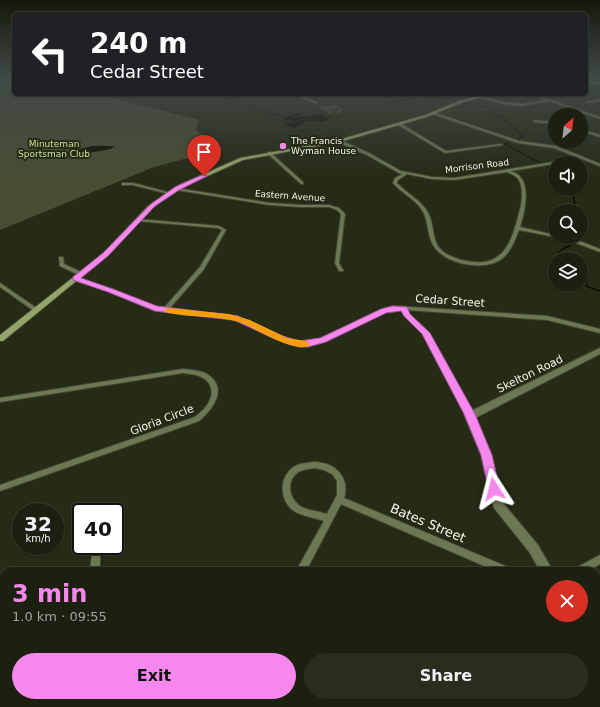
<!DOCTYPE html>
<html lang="en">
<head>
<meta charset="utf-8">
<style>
  :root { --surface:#1c2010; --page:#292d1e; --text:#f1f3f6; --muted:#a0a39f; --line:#3a3e30; --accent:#f688ed }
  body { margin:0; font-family:"DejaVu Sans",sans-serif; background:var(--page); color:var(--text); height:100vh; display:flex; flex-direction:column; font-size:15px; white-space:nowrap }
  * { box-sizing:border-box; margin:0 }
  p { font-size:13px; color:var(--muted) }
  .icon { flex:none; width:22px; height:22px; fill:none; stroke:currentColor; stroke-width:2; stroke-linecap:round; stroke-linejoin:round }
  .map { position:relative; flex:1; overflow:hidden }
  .sheet { position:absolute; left:0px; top:567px; width:600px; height:140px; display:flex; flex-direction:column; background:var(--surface); border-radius:12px 12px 0 0; box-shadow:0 1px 3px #0004,0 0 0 1px var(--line) }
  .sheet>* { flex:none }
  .hud { position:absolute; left:12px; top:12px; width:576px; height:84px; border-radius:6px; box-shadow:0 1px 3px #0004,0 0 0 1px var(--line); background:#202124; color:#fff; overflow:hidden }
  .needle { width:26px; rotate:28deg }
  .fabs { position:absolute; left:548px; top:108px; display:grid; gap:8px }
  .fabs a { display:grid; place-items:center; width:40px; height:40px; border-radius:50%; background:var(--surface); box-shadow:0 1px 3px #0004,0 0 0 1px var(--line); font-size:20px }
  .speed { position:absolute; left:12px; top:503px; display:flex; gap:8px; font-size:20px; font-weight:700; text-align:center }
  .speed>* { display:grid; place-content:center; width:52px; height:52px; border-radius:50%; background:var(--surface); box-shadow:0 1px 3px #0004,0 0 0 1px var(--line); line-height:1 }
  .speed small { font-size:10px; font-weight:400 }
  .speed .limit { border:2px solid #111; border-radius:6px; background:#fff; color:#111 }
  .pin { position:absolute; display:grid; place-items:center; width:34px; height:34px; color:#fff; margin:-41px -17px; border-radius:50% 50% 50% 0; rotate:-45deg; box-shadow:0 0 4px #0007 }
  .pin .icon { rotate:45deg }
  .me { position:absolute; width:44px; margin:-22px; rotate:351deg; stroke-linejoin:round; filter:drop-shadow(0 0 3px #0008) }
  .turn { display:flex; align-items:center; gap:14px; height:84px; padding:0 12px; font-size:18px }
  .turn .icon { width:52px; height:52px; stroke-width:2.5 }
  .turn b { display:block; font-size:28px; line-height:34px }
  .round { display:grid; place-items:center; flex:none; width:42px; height:42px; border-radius:21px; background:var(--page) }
  .head { display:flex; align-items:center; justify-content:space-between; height:68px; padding:0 12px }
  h1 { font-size:24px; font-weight:700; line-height:30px; color:var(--accent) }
  .button { display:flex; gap:8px; margin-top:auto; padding:8px 12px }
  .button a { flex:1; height:46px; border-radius:24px; background:var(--accent); color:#111; font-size:16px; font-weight:700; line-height:46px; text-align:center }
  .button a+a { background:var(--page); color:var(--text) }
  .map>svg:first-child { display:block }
  .green { fill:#474e34 }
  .water { fill:#0b1000 }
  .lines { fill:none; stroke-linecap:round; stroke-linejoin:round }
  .stream-far1 { stroke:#0b1000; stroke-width:1 }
  .stream { stroke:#0b1000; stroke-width:1.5 }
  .minor-casing { stroke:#434733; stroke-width:2 }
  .tertiary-casing { stroke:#434733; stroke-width:2 }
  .secondary-casing { stroke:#434733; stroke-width:2 }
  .primary-casing { stroke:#434733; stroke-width:2 }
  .minor { fill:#6e7754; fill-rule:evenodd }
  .tertiary { fill:#6e7754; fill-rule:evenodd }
  .secondary { fill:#95a46b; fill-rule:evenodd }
  .primary { fill:#b4c77c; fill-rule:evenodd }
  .route { fill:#f688ed; stroke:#a0589a }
  .slow { fill:#f59e0b }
  .poi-dot { fill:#f688ed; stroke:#262b16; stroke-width:1.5 }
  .labels { text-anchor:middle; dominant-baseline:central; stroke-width:4; stroke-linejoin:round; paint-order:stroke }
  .far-poi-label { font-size:9px; fill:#f2f6e8; stroke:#262b16; text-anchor:start }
  .far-park-label { font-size:9px; fill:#cddf9c; stroke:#262b16 }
  .far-street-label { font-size:9px; fill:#f2f6e8; stroke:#262b16 }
  .street-label { font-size:11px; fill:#f2f6e8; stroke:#262b16 }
  .near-street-label { font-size:13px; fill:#f2f6e8; stroke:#262b16 }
</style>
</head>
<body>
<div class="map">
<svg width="600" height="707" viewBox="0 0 600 707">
  <rect width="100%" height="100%" fill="#262b16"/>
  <!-- green -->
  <path class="green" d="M0 78H14V94H97L199 120 196 130 222 149 154 167 0 230Z
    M329 105H338L343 108H341L342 112 331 115 318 107Z"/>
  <!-- water -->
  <path class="water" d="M298 113 303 114 290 118 323 114V116L328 117V120L321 122 307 121 295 128 284 124 311 118 294 121 284 120 286 117Z
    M92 146H114L111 149 76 155 61 154Z"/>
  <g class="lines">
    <!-- stream-far1 -->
    <path class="stream-far1" d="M217 94 238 103 287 118
      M412 94 413 96 447 98 458 101
      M464 103 489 107 494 115 506 119 505 120 523 136 518 140
      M325 118 332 116 338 107 353 105 382 106 415 97
      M513 141 505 144 542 164
      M546 166 552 170"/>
    <!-- stream -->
    <path class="stream" d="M550 169 555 172
      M572 189 576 211
      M581 230V237
      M566 259 559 253 561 250 574 243
      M581 268 588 272 586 286 600 291"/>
    <defs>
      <path id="minor" d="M295 94H298L318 103 316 104Z
        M530 94H533L600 117V119L549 101 521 106 504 104 478 97 479 96 504 102 521 104 547 100Z
        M600 99V101L586 103 585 102Z
        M433 112 519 141 556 146 600 164V166L554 148 518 143 432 114Z
        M534 120 555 122V124L533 122Z
        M398 123H400L446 151 501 144 503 145 445 153 398 125Z
        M581 129 600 135V137L581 131Z
        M338 140H340L369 153 401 171 432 177 454 178 554 162 555 163 553 164 511 171C515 173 519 174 521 178 530 189 524 215 520 227L555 235V237C571 237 585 243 600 249V252L579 244 556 237H555L519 230C515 240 510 254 500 260 483 271 449 264 437 250 426 239 430 222 422 210 415 199 402 193 393 183L395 178 403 174 399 173 367 155 338 142ZM507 172C511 174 517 176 519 180 524 190 522 204 519 213 513 238 505 265 475 262 466 262 457 259 448 255 430 245 436 231 429 215 423 201 407 194 397 183L398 180 407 174 432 179 454 180Z
        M268 152H270L303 182V184H301L268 154Z
        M122 183H133L171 193 169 194 133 185H122Z
        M176 188 270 203 302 205H329L339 208 345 214 339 263 343 270V271H339L335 263 341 214 337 210 329 207H302L270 205 177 190H176Z
        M137 219 219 226 226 230 204 269 169 309 236 316 279 336 299 342 312 341 321 339 381 310 395 306 547 316 600 329V333L547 320 407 310 409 314 429 333 472 414 471 416 469 417 467 416 424 334 404 316 402 310H395L385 312 325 341 312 345 299 346 275 338 235 320 155 311 108 291 73 280V279L75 278 112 289 156 308H164L200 267 222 230 218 228 138 221H137Z
        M59 257H63L64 264 83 273V275H79L60 266 59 258Z
        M0 283 38 309 39 310 38 311H34L0 287Z
        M183 369C191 370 200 370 207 374 229 388 213 409 199 421L0 491V485L195 417C198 414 201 412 204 409 216 396 214 380 196 375 192 374 187 374 183 373L0 402V398Z
        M315 462C319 462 323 463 327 464 341 469 349 483 344 498L510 568 512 571H496L341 504 306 571H296L324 521C314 517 303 517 294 511 280 501 279 480 291 469 297 463 307 463 315 462ZM315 468 324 470 332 474 337 481V495L327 514C319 511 308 511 300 506 289 498 286 482 297 473 302 469 309 469 315 468Z
        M96 549 99 550 100 553V571H90L92 553 93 550Z
        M600 555V564L588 571H574L576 568Z
        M160 703H175L176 707H161Z"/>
      <path id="tertiary" d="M600 348V354L475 418 491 455 503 503 538 545 553 571H540L530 553 494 508 481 455 464 414 466 412 471 411Z
        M223 703H238L237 707H222Z
        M369 703H415L416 707H370Z
        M523 703H538L537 707H522Z"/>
      <path id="secondary" d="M486 94H492L461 103 427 117 340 142 243 160 183 187 152 208 108 255 3 341H0V335L104 253 148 206 179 185 240 158 338 140 425 115 459 101Z"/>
      <path id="primary" d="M586 79 600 83V85L586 81Z"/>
    </defs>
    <!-- minor casing -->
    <use href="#minor" class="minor-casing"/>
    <!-- tertiary casing -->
    <use href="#tertiary" class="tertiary-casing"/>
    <!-- secondary casing -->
    <use href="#secondary" class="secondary-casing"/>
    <!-- primary casing -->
    <use href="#primary" class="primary-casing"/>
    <!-- minor -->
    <use href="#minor" class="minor"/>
    <!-- tertiary -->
    <use href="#tertiary" class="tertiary"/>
    <!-- secondary -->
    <use href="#secondary" class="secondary"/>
    <!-- primary -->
    <use href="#primary" class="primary"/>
  </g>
  <!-- sky -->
  <linearGradient id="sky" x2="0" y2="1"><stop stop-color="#15180c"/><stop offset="0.44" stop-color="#414a47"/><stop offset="1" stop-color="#414a47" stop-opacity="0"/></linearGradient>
  <rect width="600" height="177" fill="url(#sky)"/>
  <!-- route -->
  <path class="route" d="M202 175 207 176 179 190 155 206 108 256 81 278 113 289 157 306 238 316 283 336 299 341 320 338 381 309 392 306 407 307 410 314 430 333 475 414 492 455 500 489 498 493 494 494 489 493 481 455 464 414 422 334 404 316 401 311 386 313 326 342 308 347H299L277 340 234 320 155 311 108 292 73 280V277L103 253 151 204 175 187Z"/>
  <!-- slow -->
  <path class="slow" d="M168 308 229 314 250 320 287 338 306 341 310 344C300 356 257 330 245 324 219 314 191 319 165 312L164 311Z"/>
  <!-- markers -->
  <circle class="poi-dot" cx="283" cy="146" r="4"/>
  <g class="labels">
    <!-- far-poi labels -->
    <g class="far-poi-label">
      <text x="291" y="141">The Francis<tspan x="291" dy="10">Wyman House</tspan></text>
    </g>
    <!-- far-park labels -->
    <g class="far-park-label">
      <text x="54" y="144">Minuteman<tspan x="54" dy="10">Sportsman Club</tspan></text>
    </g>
    <!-- far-street labels -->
    <g class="far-street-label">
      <text transform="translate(477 166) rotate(-7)">Morrison Road</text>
      <text transform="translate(290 196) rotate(4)">Eastern Avenue</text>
    </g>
    <!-- street labels -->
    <g class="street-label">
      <text transform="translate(450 301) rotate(4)">Cedar Street</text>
      <text transform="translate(530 374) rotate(-26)">Skelton Road</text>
      <text transform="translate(162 420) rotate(-21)">Gloria Circle</text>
    </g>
    <!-- near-street labels -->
    <g class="near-street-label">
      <text transform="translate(428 523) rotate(23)">Bates Street</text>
    </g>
  </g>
</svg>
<div class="fabs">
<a><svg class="needle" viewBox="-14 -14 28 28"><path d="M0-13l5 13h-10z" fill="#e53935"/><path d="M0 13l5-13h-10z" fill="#a0a39f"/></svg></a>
<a><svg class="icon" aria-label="sound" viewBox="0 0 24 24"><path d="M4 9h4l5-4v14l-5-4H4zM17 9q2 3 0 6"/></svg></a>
<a><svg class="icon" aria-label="search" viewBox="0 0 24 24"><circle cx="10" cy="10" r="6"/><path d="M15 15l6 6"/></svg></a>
<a><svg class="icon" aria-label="layers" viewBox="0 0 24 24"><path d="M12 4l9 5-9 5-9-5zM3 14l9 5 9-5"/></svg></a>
</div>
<div class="speed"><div>32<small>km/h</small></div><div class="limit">40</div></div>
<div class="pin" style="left:204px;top:176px;background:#d93025"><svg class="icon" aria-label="arrive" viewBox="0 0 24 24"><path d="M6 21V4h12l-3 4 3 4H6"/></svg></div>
<svg class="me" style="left:494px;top:489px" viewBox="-20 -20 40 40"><path d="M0-17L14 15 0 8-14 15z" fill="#f688ed" stroke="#fff" stroke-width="4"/></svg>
<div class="hud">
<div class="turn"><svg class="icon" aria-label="left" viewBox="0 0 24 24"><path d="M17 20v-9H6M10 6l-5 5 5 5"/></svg><div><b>240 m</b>Cedar Street</div></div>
</div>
<section class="sheet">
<div class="head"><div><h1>3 min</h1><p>1.0 km · 09:55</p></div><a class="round" style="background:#d93025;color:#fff"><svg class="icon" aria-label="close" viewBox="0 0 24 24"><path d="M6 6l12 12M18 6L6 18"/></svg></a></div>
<div class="button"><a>Exit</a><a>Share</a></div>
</section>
</div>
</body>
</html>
